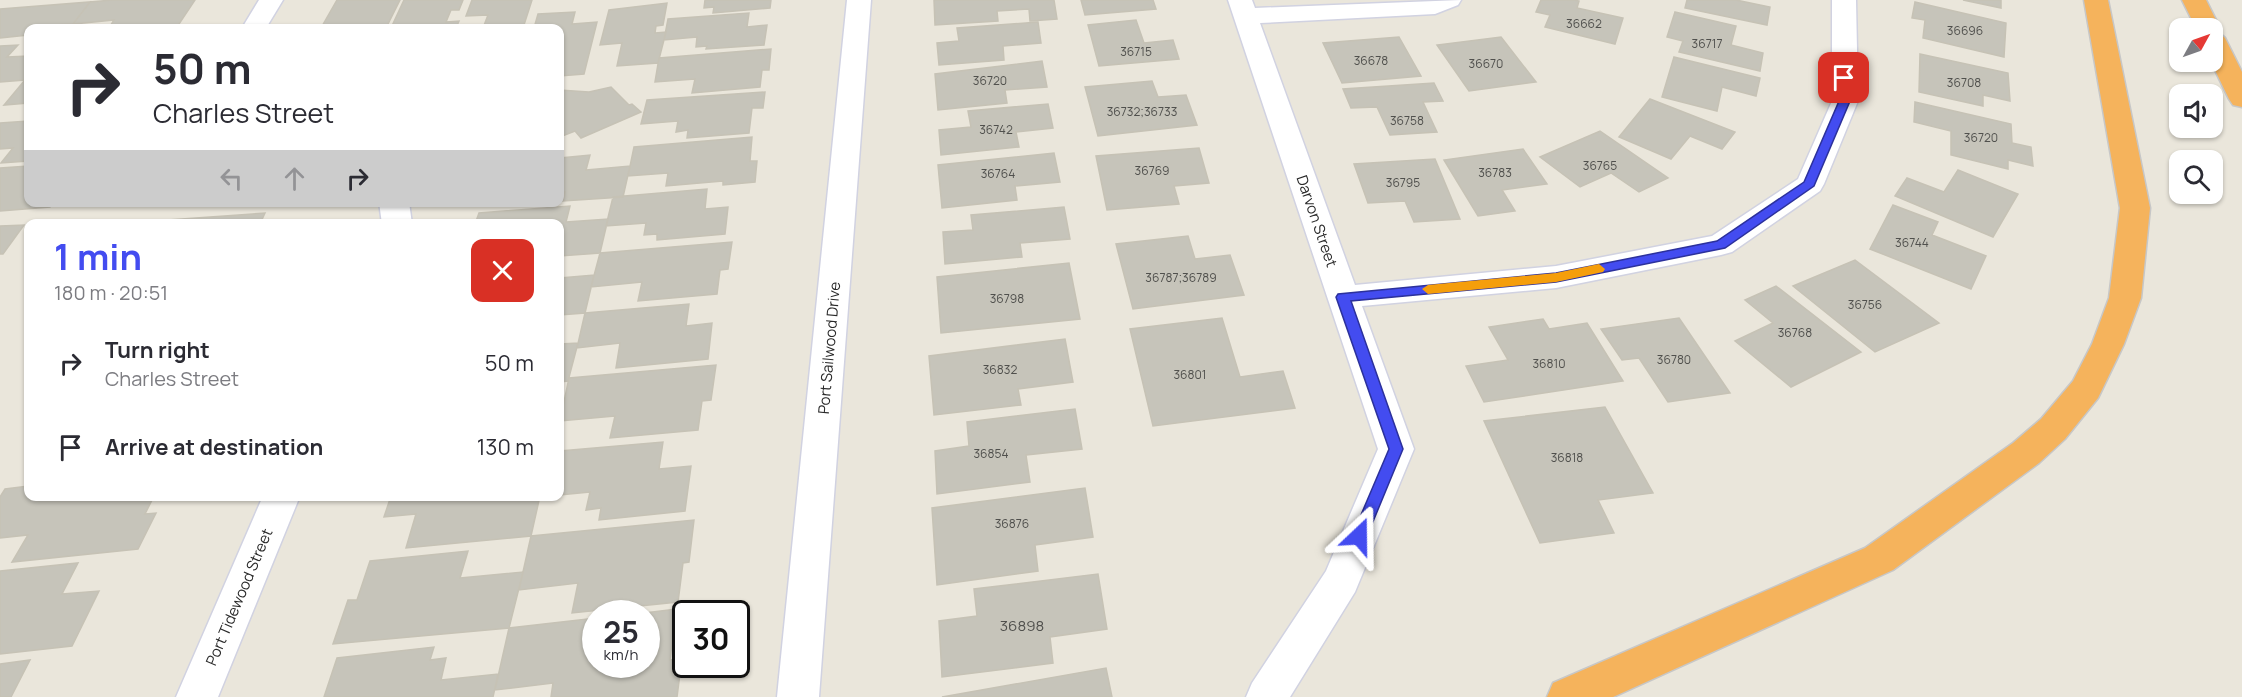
<!DOCTYPE html>
<html lang="en">
<head>
<meta charset="utf-8">
<style>
  :root { --surface:#fff; --page:#f7f7f7; --text:#2b2b33; --muted:#7c7c81; --accent:#434cf0 }
  body { margin:0; font-family:Manrope,sans-serif; background:var(--page); color:var(--text); height:100vh; display:flex; flex-direction:column; font-size:22px; white-space:nowrap }
  * { box-sizing:border-box; margin:0 }
  p { font-size:20px; color:var(--muted) }
  .icon { flex:none; width:33px; height:33px; fill:none; stroke:currentColor; stroke-width:2; stroke-linecap:round; stroke-linejoin:round }
  .map { position:relative; flex:1; overflow:hidden }
  .panel { position:absolute; left:24px; top:219px; width:540px; height:282px; display:flex; flex-direction:column; background:var(--surface); border-radius:12px; box-shadow:0 2px 4px #0004 }
  .panel>* { flex:none }
  .banner { position:absolute; left:24px; top:24px; width:540px; height:183px; border-radius:12px; box-shadow:0 2px 4px #0004; background:#fff; color:var(--text); overflow:hidden }
  .needle { width:39px; rotate:50deg }
  .tools { position:absolute; left:2169px; top:18px; display:grid; gap:12px }
  .tools a { display:grid; place-items:center; width:54px; height:54px; border-radius:12px; background:var(--surface); box-shadow:0 2px 4px #0004; font-size:30px }
  .speed { position:absolute; left:582px; top:600px; display:flex; gap:12px; font-size:30px; font-weight:700; text-align:center }
  .speed>* { display:grid; place-content:center; width:78px; height:78px; border-radius:50%; background:var(--surface); box-shadow:0 2px 4px #0004; line-height:1 }
  .speed small { font-size:15px; font-weight:400 }
  .speed .limit { border:3px solid #111; border-radius:9px; background:#fff; color:#111 }
  .pin { position:absolute; display:grid; place-items:center; width:51px; height:51px; color:#fff; margin:-26px; border-radius:12px; box-shadow:0 3px 9px #0006 }
  .me { position:absolute; width:66px; margin:-33px; rotate:23deg; stroke-linejoin:round; filter:drop-shadow(0 0 4px #0008) }
  .turn { display:flex; align-items:center; gap:21px; height:126px; padding:0 30px; font-size:27px }
  .turn .icon { width:78px; height:78px; stroke-width:2.5 }
  .turn b { display:block; font-size:42px; line-height:51px }
  .lanes { display:flex; align-items:center; height:57px; padding:0 30px; background:#0003; justify-content:center; gap:30px; direction:ltr }
  .lanes .off { opacity:.35 }
  .round { display:grid; place-items:center; flex:none; width:63px; height:63px; border-radius:12px; background:var(--page) }
  .overview { display:flex; align-items:center; justify-content:space-between; height:102px; padding:0 30px }
  h1 { font-size:36px; font-weight:700; line-height:45px; color:var(--accent) }
  ul { padding:0; list-style:none }
  li { display:flex; align-items:center; gap:18px; height:84px; padding:0 30px }
  li div { flex:1 }
  li b { display:block; font-size:22px }
  li em { font-style:normal }
  .map>svg:first-child { display:block }
  .building { fill:#c6c4ba; stroke:#c6c2b5; stroke-width:1.5 }
  .lines { fill:none; stroke-linecap:round; stroke-linejoin:round }
  .street-casing { stroke:#d1d2e1; stroke-width:3 }
  .highway-casing { stroke:#c7c7c7; stroke-width:3 }
  .street { fill:#fff; fill-rule:evenodd }
  .highway { fill:#f5b35c; fill-rule:evenodd }
  .route { fill:#434cf0; stroke:#2c319c; stroke-width:1.5 }
  .slow { fill:#f59e0b }
  .labels { text-anchor:middle; dominant-baseline:central; stroke-width:4.5; stroke-linejoin:round; paint-order:stroke }
  .number-label { font-size:12px; fill:#50504d }
  .street-label { font-size:15px; fill:#292929; stroke:#fff }
  .near-number-label { font-size:15px; fill:#50504d }
</style>
</head>
<body>
<div class="map">
<svg width="2242" height="697" viewBox="0 0 2242 697">
  <rect width="100%" height="100%" fill="#eae6db"/>
  <!-- building -->
  <path class="building" d="M112 0H195L177 27 109 28 114 20 73 24 90 2Z
    M337 0H400L386 28H321Z
    M404 0H463L459 10H451L446 22 459 21 456 28H391Z
    M472 0H532L523 28H483L488 15 466 16Z
    M705 0H771L770 8 713 13 714 7 704 8Z
    M934 0H1054L1057 19 1030 21 1029 9 997 11 998 21 935 25Z
    M1081 0H1153L1156 9 1085 15Z
    M1541 0H1574L1579 1 1577 8 1623 18 1615 44 1545 27 1550 15 1536 12Z
    M1687 0H1736L1770 7 1767 25 1685 8Z
    M1963 0H2001V8Z
    M90 2 73 24 54 25 51 28H28V35L0 38V9Z
    M1915 2 2006 23 2004 57 1923 38 1925 20 1912 18Z
    M667 3 663 25 656 26 655 33 666 32 658 63 617 66 622 43 600 45 609 10Z
    M575 12 572 24 597 22 584 74 560 76V28H534L538 14Z
    M1675 12 1736 26 1731 45 1763 53 1760 71 1679 52 1683 41 1667 37Z
    M749 13 747 27 767 25 764 45 706 49 707 46 696 47 697 37 664 40 668 19Z
    M1136 20 1144 43 1173 40 1179 59 1099 66 1088 25Z
    M1038 22 1041 43 1003 46 1004 60 939 65 937 43 959 41 957 28Z
    M1399 37 1421 76 1342 83 1323 43Z
    M1501 37 1536 82 1469 91 1437 45Z
    M18 45 7 57 28 56V75L25 80 0 82V46Z
    M771 49 769 70H762L760 87 692 93 695 79 655 82 659 58Z
    M1920 54 2008 73 2010 101 1983 95V106L1919 92Z
    M1674 57 1760 78 1756 96 1722 87 1717 111 1662 97Z
    M1042 61 1047 87 1005 90 1007 103 938 110 935 74Z
    M28 79V103L4 105 25 80Z
    M1152 81 1158 97 1186 95 1197 125 1098 136 1085 87Z
    M1434 83 1443 101 1423 102 1437 132 1390 135 1377 107 1351 108 1343 89Z
    M611 87 629 105 632 104 641 112 581 138 575 131 560 137V90L589 92Z
    M765 92 763 108H752L749 133 687 138 688 130 676 132 678 121 641 124 647 100Z
    M1650 99 1735 132 1722 149 1690 136 1671 159 1619 137Z
    M1915 102 2011 124 2012 143 2031 147 2033 166 2008 160V169L1951 155V131L1914 122Z
    M1048 104 1053 128 1016 132 1019 147 941 155 939 130 971 127 968 111Z
    M28 121V161L1 163 13 148 0 149V123Z
    M1600 131 1668 178 1639 192 1611 173 1580 187 1540 157Z
    M752 137 750 161H757L755 182 723 185V181L666 186 668 173 628 176 634 147Z
    M1199 148 1209 183 1174 186 1179 204 1107 210 1096 156Z
    M1523 149 1547 184 1502 190 1515 211 1478 216 1444 160Z
    M1054 153 1060 182 1015 186 1017 200 942 208 938 165Z
    M590 155 586 170 630 166 623 197 563 201 565 192 560 193V158Z
    M1435 159 1460 219 1414 222 1405 201 1368 203 1354 164Z
    M28 166V202H53L50 207 0 211V168Z
    M1958 170 2018 194 1993 237 1895 196 1907 178 1944 192Z
    M707 189 705 209 728 207 725 234 657 240V234L644 235 646 223 606 226 613 197Z
    M1893 205 1938 222 1932 235 1986 256 1971 289 1870 249Z
    M570 206 566 222 608 219 600 253 560 256V224H475L479 213Z
    M1064 207 1070 239 1020 243 1022 257 945 264 943 232 973 230 971 215Z
    M265 213 260 224H166L168 220Z
    M24 225 3 254H0V226Z
    M1188 236 1195 259 1230 255 1244 295 1133 309 1116 244Z
    M732 242 728 269 720 270 717 294 638 301 642 282 591 287 600 253Z
    M1855 260 1939 323 1875 352 1793 286Z
    M1069 263 1080 319 941 333 937 277Z
    M594 275 585 313 560 315V278Z
    M1776 286 1861 352 1791 387 1735 341 1773 323 1745 300Z
    M689 304 686 326 712 323 708 359 616 368 620 343 577 348 585 313Z
    M1222 318 1240 377 1283 371 1295 408 1153 426 1130 329Z
    M1679 318 1730 393 1668 402 1639 358 1622 360 1601 329Z
    M1543 319 1549 329 1587 323 1623 381 1484 402 1466 366 1508 360 1489 327Z
    M1065 339 1073 382 1018 389 1021 405 934 415 929 356Z
    M578 343 568 381 560 382V344Z
    M716 365 711 400 702 401 698 430 610 438 615 416 560 421 569 378Z
    M1605 407 1653 493 1598 500 1614 533 1540 543 1484 421Z
    M1075 409 1082 449 1026 455 1030 482 937 494 935 451 969 446 967 422Z
    M663 442 659 469 691 466 685 511 599 520 601 508 586 510 590 492 560 495V451Z
    M28 486V496H154L145 514 156 513 138 549 12 562 28 535 0 538V497L5 489Z
    M1085 488 1093 537 1035 545 1038 571 937 585 932 508Z
    M391 496H540L531 536 406 548 416 514 384 517Z
    M694 520 689 562 683 563 678 602 572 613 578 583 519 590 531 536Z
    M468 551 460 578 523 572 509 628 333 644 348 600H357L370 561Z
    M78 563 62 594 99 591 72 646 0 654V571Z
    M1098 574 1107 629 1050 637 1053 663 942 677 939 621 977 616 974 589Z
    M676 609 670 660 682 658 677 697H551L553 683 495 690 509 628 596 618V664H646V614H636Z
    M434 647 430 660 446 658 441 680 498 674 493 697H324L337 658Z
    M30 660 11 697H0V664Z
    M1106 668 1112 697H942Z"/>
  <g class="lines">
    <defs>
      <path id="street" d="M259 0H283L266 28H242Z
        M847 0H871L819 697H777Z
        M1228 0H1252L1255 8 1461 0 1458 5 1435 14 1260 23 1355 285 1556 266 1712 236 1798 179 1832 101V0H1856L1858 101 1824 184 1820 191 1732 252 1721 255 1556 288 1362 306 1414 449 1355 592 1290 697H1246L1252 683 1326 571 1378 449Z
        M379 202H409L412 224H382Z
        M263 496H300L218 697H176Z"/>
      <path id="highway" d="M2084 0H2108L2150 208 2141 298 2124 344 2098 398 2065 439 2039 463 1893 570 1613 697H1547L1553 683 1865 548 2013 443 2041 419 2073 381 2092 344 2109 298 2120 208Z
        M2182 0H2206L2220 28 2218 32 2225 38 2242 72V107L2233 105 2229 99 2211 62H2212V28H2196Z"/>
    </defs>
    <!-- street casing -->
    <use href="#street" class="street-casing"/>
    <!-- highway casing -->
    <use href="#highway" class="highway-casing"/>
    <!-- street -->
    <use href="#street" class="street"/>
    <!-- highway -->
    <use href="#highway" class="highway"/>
  </g>
  <!-- route -->
  <path class="route" d="M1844 75 1850 78V101L1814 186 1725 248 1556 282 1351 301 1403 449 1365 541 1359 543 1354 541 1352 536 1389 449 1336 297 1338 294 1556 273 1717 241 1804 182 1839 101V78Z"/>
  <!-- slow -->
  <path class="slow" d="M1599 264 1605 269 1603 272 1556 282 1428 294 1422 289 1428 285 1556 273Z"/>
  <g class="labels">
    <!-- number labels -->
    <g class="number-label">
      <text x="1584" y="23">36662</text>
      <text x="1965" y="30">36696</text>
      <text x="1707" y="43">36717</text>
      <text x="1136" y="51">36715</text>
      <text x="1371" y="60">36678</text>
      <text x="1486" y="63">36670</text>
      <text x="990" y="80">36720</text>
      <text x="1964" y="82">36708</text>
      <text x="1142" y="111">36732;36733</text>
      <text x="1407" y="120">36758</text>
      <text x="996" y="129">36742</text>
      <text x="1981" y="137">36720</text>
      <text x="1600" y="165">36765</text>
      <text x="1152" y="170">36769</text>
      <text x="1495" y="172">36783</text>
      <text x="998" y="173">36764</text>
      <text x="1403" y="182">36795</text>
      <text x="1912" y="242">36744</text>
      <text x="1181" y="277">36787;36789</text>
      <text x="1007" y="298">36798</text>
      <text x="1865" y="304">36756</text>
      <text x="1795" y="332">36768</text>
      <text x="1674" y="359">36780</text>
      <text x="1549" y="363">36810</text>
      <text x="1000" y="369">36832</text>
      <text x="1190" y="374">36801</text>
      <text x="991" y="453">36854</text>
      <text x="1567" y="457">36818</text>
      <text x="1012" y="523">36876</text>
    </g>
    <!-- street labels -->
    <g class="street-label">
      <text transform="translate(1317 221) rotate(71)">Darvon Street</text>
      <text transform="translate(829 348) rotate(-85)">Port Sailwood Drive</text>
      <text transform="translate(239 597) rotate(-67)">Port Tidewood Street</text>
    </g>
    <!-- near-number labels -->
    <g class="near-number-label">
      <text x="1022" y="625">36898</text>
    </g>
  </g>
</svg>
<div class="tools">
<a><svg class="needle" viewBox="-14 -14 28 28"><path d="M0-13l5 13h-10z" fill="#e53935"/><path d="M0 13l5-13h-10z" fill="#7c7c81"/></svg></a>
<a><svg class="icon" aria-label="sound" viewBox="0 0 24 24"><path d="M4 9h4l5-4v14l-5-4H4zM17 9q2 3 0 6"/></svg></a>
<a><svg class="icon" aria-label="search" viewBox="0 0 24 24"><circle cx="10" cy="10" r="6"/><path d="M15 15l6 6"/></svg></a>
</div>
<div class="speed"><div>25<small>km/h</small></div><div class="limit">30</div></div>
<div class="pin" style="left:1844px;top:78px;background:#d93025"><svg class="icon" aria-label="arrive" viewBox="0 0 24 24"><path d="M6 21V4h12l-3 4 3 4H6"/></svg></div>
<svg class="me" style="left:1359px;top:536px" viewBox="-20 -20 40 40"><path d="M0-17L14 15 0 8-14 15z" fill="#434cf0" stroke="#fff" stroke-width="4"/></svg>
<div class="banner">
<div class="turn"><svg class="icon" aria-label="right" viewBox="0 0 24 24"><path d="M7 20v-9h11M14 6l5 5-5 5"/></svg><div><b>50 m</b>Charles Street</div></div>
<div class="lanes"><svg class="icon off" aria-label="left" viewBox="0 0 24 24"><path d="M17 20v-9H6M10 6l-5 5 5 5"/></svg><svg class="icon off" aria-label="ahead" viewBox="0 0 24 24"><path d="M12 20V5M6 11l6-6 6 6"/></svg><svg class="icon" aria-label="right" viewBox="0 0 24 24"><path d="M7 20v-9h11M14 6l5 5-5 5"/></svg></div>
</div>
<section class="panel">
<div class="overview"><div><h1>1 min</h1><p>180 m · 20:51</p></div><a class="round" style="background:#d93025;color:#fff"><svg class="icon" aria-label="close" viewBox="0 0 24 24"><path d="M6 6l12 12M18 6L6 18"/></svg></a></div>
<ul>
<li><svg class="icon" aria-label="right" viewBox="0 0 24 24"><path d="M7 20v-9h11M14 6l5 5-5 5"/></svg><div><b>Turn right</b><p>Charles Street</p></div><em>50 m</em></li>
<li><svg class="icon" aria-label="arrive" viewBox="0 0 24 24"><path d="M6 21V4h12l-3 4 3 4H6"/></svg><div><b>Arrive at destination</b></div><em>130 m</em></li>
</ul>
</section>
</div>
</body>
</html>
